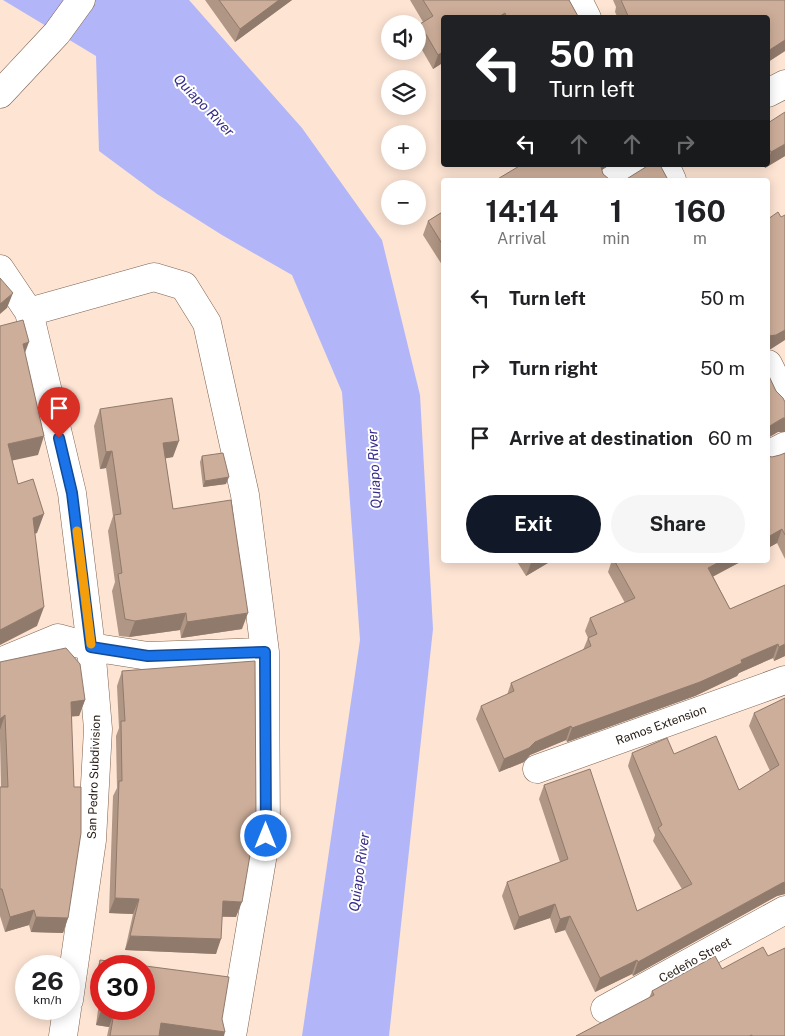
<!DOCTYPE html>
<html lang="en">
<head>
<meta charset="utf-8">
<style>
  :root { --surface:#fff; --page:#f6f6f6; --text:#202124; --muted:#757577; --accent:#111827 }
  body { margin:0; font-family:"Public Sans",sans-serif; background:var(--page); color:var(--text); height:100vh; display:flex; flex-direction:column; font-size:19px; white-space:nowrap }
  * { box-sizing:border-box; margin:0 }
  p { font-size:16px; color:var(--muted) }
  .icon { flex:none; width:28px; height:28px; fill:none; stroke:currentColor; stroke-width:2; stroke-linecap:round; stroke-linejoin:round }
  .map { position:relative; flex:1; overflow:hidden }
  .side { position:absolute; left:441px; top:178px; width:329px; height:385px; display:flex; flex-direction:column; background:var(--surface); border-radius:5px; box-shadow:0 2px 12px #0003 }
  .side>* { flex:none }
  .top-card { position:absolute; left:441px; top:15px; width:329px; height:152px; border-radius:5px; box-shadow:0 2px 12px #0003; background:#202124; color:#fff; overflow:hidden }
  .buttons { position:absolute; left:381px; top:15px; display:grid; gap:10px }
  .buttons a { display:grid; place-items:center; width:45px; height:45px; border-radius:50%; background:var(--surface); box-shadow:0 2px 12px #0003; font-size:25px }
  .speed { position:absolute; left:15px; top:955px; display:flex; gap:10px; font-size:25px; font-weight:700; text-align:center }
  .speed>* { display:grid; place-content:center; width:65px; height:65px; border-radius:50%; background:var(--surface); box-shadow:0 2px 12px #0003; line-height:1 }
  .speed small { font-size:12px; font-weight:400 }
  .speed .limit { border:8px solid #d22; background:#fff; color:#111 }
  .pin { position:absolute; display:grid; place-items:center; width:42px; height:42px; color:#fff; margin:-51px -21px; border-radius:50% 50% 50% 0; rotate:-45deg; box-shadow:0 0 5px #0007 }
  .pin .icon { rotate:45deg }
  .me { position:absolute; width:55px; margin:-28px; rotate:0deg; stroke-linejoin:round; filter:drop-shadow(0 0 4px #0008) }
  .turn { display:flex; align-items:center; gap:18px; height:105px; padding:0 25px; font-size:22px }
  .turn .icon { width:65px; height:65px; stroke-width:2.5 }
  .turn b { display:block; font-size:35px; line-height:42px }
  .lanes { display:flex; align-items:center; height:48px; padding:0 25px; background:#0003; justify-content:center; gap:25px; direction:ltr }
  .lanes .off { opacity:.35 }
  .eta { display:flex; justify-content:space-evenly; align-items:center; height:85px; text-align:center }
  .eta b { font-size:30px; font-weight:700; line-height:35px }
  .primary-button { display:flex; gap:10px; margin-top:auto; padding:10px 25px }
  .primary-button a { flex:1; height:58px; border-radius:30px; background:var(--accent); color:#fff; font-size:20px; font-weight:700; line-height:58px; text-align:center }
  .primary-button a+a { background:var(--page); color:var(--text) }
  ul { padding:0; list-style:none }
  li { display:flex; align-items:center; gap:15px; height:70px; padding:0 25px }
  li div { flex:1 }
  li b { display:block; font-size:19px }
  li em { font-style:normal }
  .map>svg:first-child { display:block }
  .water { fill:#b2b6f8 }
  .lines { fill:none; stroke-linecap:round; stroke-linejoin:round }
  .minor-casing { stroke:#7e6250; stroke-width:29 }
  .major-casing { stroke:#7e6250; stroke-width:29 }
  .minor { stroke:#fff; stroke-width:28 }
  .major { stroke:#fff; stroke-width:28 }
  .wall { fill:#b09684; fill-rule:evenodd }
  .shaded-wall { fill:#907a6c }
  .building { fill:#cdae9a; stroke:#907a6c }
  .route-casing { stroke:#114b97; stroke-width:12 }
  .route { stroke:#1a73e8; stroke-width:9 }
  .slow { stroke:#f59e0b; stroke-width:9 }
  .labels { text-anchor:middle; dominant-baseline:central; stroke-width:4; stroke-linejoin:round; paint-order:stroke }
  .street-label { font-size:12px; fill:#261b13; stroke:#fff }
  .water-label { font-size:14px; font-style:italic; fill:#372d89; stroke:#fff }
</style>
</head>
<body>
<div class="map">
<svg width="785" height="1036" viewBox="0 0 785 1036">
  <rect width="100%" height="100%" fill="#fde4d3"/>
  <!-- water -->
  <path class="water" d="M3 0H189L302 128 382 240 420 395 433 629 389 1036H302L360 640 342 392 292 275 222 235 157 194 99 151 96 56Z"/>
  <g class="lines">
    <defs>
      <path id="minor" d="M578 0 587 18
        M768 93 785 84
        M665 165 672 180
        M612 180 639 165
        M0 269 29 312 72 493 91 647 98 729 92 840 69 1000
        M29 312 154 277 184 286 207 323 245 495 265 652 266 836 232 1036
        M768 364 785 398
        M768 455 785 446
        M0 662 58 638 91 647 148 656 265 652
        M537 769 785 680
        M605 1009 785 910
        M63 1036 67 1009"/>
      <path id="major" d="M0 94 57 33 81 0"/>
    </defs>
    <!-- minor casing -->
    <use href="#minor" class="minor-casing"/>
    <!-- major casing -->
    <use href="#major" class="major-casing"/>
    <!-- minor -->
    <use href="#minor" class="minor"/>
    <!-- major -->
    <use href="#major" class="major"/>
  </g>
  <!-- wall -->
  <path class="wall" d="M205 0H292L235 42Z
    M410 0H569L579 18H444V62L433 69 418 43V29L420 24 423 22Z
    M613 0H785V51L768 62V18H618L615 12 616 7Z
    M768 123 785 156 765 168 763 165H768Z
    M444 211V268L423 235 428 221Z
    M100 409 173 457 165 458 173 509 242 629 181 638 180 630 129 637 119 636 112 591 115 582 108 531 113 516 106 468 100 469 94 426Z
    M785 453V559L777 543 768 548V456L772 457 780 455Z
    M202 456 226 484 203 487 200 462Z
    M516 560H553L526 576Z
    M612 560H744L713 576 730 609 785 585V656L774 661 773 658 739 673 737 676 695 696 567 742 566 740 530 755 524 762 499 772 476 719 481 706 507 695 511 683 583 650 588 638 585 631 590 618 625 603 608 572Z
    M0 662 85 700 79 716H72L68 918 63 933 31 932 29 925 5 932 0 916V787H1L0 739Z
    M122 671 236 917H222L216 954 125 950 133 914 109 913 113 796 117 788 116 736 119 728 117 686Z
    M785 698V894L777 896 633 976 632 974 595 992 565 930 555 933 550 918 514 930 502 896 507 882 560 862 539 799 544 785 637 911 682 889 653 841 655 835 628 766 632 753 674 754 739 790 770 771 749 726 754 713Z
    M768 956 785 1036H576L649 998 652 991 722 969Z
    M100 960 222 1019 224 1036H107L109 1027 96 1025 100 995 92 994 95 974ZM101 966 144 1009H101Z"/>
  <!-- shaded-wall -->
  <path class="shaded-wall" d="M279 0H292L235 42 240 29Z
    M505 13 503 18H497Z
    M785 40V51L768 62V51Z
    M444 51V62L433 69 438 55Z
    M785 144V156L765 168 766 165H768V162L771 152Z
    M601 165H609L599 172Z
    M13 293 7 308 0 314V304Z
    M785 330V340L771 349H768V336Z
    M29 342 22 361 23 344Z
    M783 418H785V432H778L768 438V427Z
    M44 436 38 455 1 463 8 444Z
    M179 441 173 457 157 460 163 443Z
    M112 451 106 468 100 469 106 452Z
    M229 477 226 484 203 487 205 481Z
    M44 514 37 533 26 537 33 518Z
    M782 529 777 543 768 548V537Z
    M535 560H553L526 576 531 563Z
    M723 560H744L703 582 708 568Z
    M44 607 37 626 0 645V630Z
    M186 613 180 630 129 637 135 621Z
    M248 613 242 629 181 638 187 622Z
    M778 644 773 658 739 673 737 676 695 696 567 742 572 728 741 660Z
    M785 644V656L774 661 779 647Z
    M85 700 79 716 66 717 71 702Z
    M5 715 0 730V719Z
    M571 726 566 740 530 755 524 762 499 772 504 759 535 742Z
    M785 882V894L777 896 633 976 638 962 782 883Z
    M115 898 139 899 133 914 109 913Z
    M223 901 242 902 236 917 217 916Z
    M555 904 550 918 514 930 519 917Z
    M34 910 29 925 5 932 10 917Z
    M570 916 565 930 555 933 560 919Z
    M36 917 68 918 63 933 31 932Z
    M130 936 221 939 216 954 125 950Z
    M637 960 632 974 595 992 600 978Z
    M97 980 101 981V993L100 995 92 994Z
    M101 1011 114 1013 109 1027 96 1025Z
    M161 1023 225 1032 224 1036H156Z"/>
  <!-- building -->
  <path class="building" d="M219 0H279L240 29Z
    M423 0H569L579 18H507L505 13 497 18H444V51L438 55 420 24 433 16Z
    M621 0H785V40L768 51V18H629Z
    M785 112V144L771 152 768 147V123Z
    M521 165H602L601 167 603 174 609 179 610 180H496Z
    M649 165H660L667 178 664 180H625Z
    M444 211V247L428 221Z
    M778 212 781 217 785 215V330L776 335 768 336V219Z
    M0 278 13 293 0 304Z
    M23 320 29 342 23 344 44 436 8 444 18 484 33 479 44 514 33 518 44 607 0 630V326Z
    M768 374 776 391 783 398 785 402V418H783L768 427Z
    M172 398 179 441 163 443 173 509 231 500 248 613 187 622 186 613 135 621 125 619 118 574 122 573 114 515 121 514 112 451 106 452 100 409Z
    M223 453 229 477 205 481 202 456Z
    M785 453V535L782 529 768 537V456L772 457 780 455Z
    M529 560H535L531 563Z
    M614 560H723L708 568 730 609 785 585V644L779 647 778 644 741 660 742 663 700 682 572 728 571 726 535 742 529 748 504 759 481 706 514 691 511 683 591 646 588 638 597 634 590 618 635 598Z
    M66 648 80 664 85 700 71 702 74 787H81V833L68 918 36 917 34 910 10 917 2 889H0V787H8L5 715 0 719V662Z
    M255 661 256 820 242 902 223 901 221 939 130 936 139 899 115 898 119 781H122L121 721H125L122 671Z
    M785 698V882L782 883 638 962 637 960 600 978 570 916 560 919 555 904 519 917 507 882 568 859 544 785 590 769 637 911 692 884 658 828 662 825 632 753 667 738 674 754 716 736 739 790 779 765 754 713Z
    M763 947 768 956 785 948V1036H752V1035L749 1036H576L654 995 652 991 715 956 722 969Z
    M100 960 229 977 222 1019 225 1032 161 1023 159 1036H110L114 1013 101 1011V1009H144V966H101V981L97 980Z"/>
  <g class="lines">
    <defs>
      <path id="route" d="M59 438 72 493 91 647 148 656 265 652 266 836"/>
    </defs>
    <!-- route casing -->
    <use href="#route" class="route-casing"/>
    <!-- route -->
    <use href="#route" class="route"/>
    <!-- slow -->
    <path class="slow" d="M77 531 91 644"/>
  </g>
  <g class="labels">
    <!-- street labels -->
    <g class="street-label">
      <text transform="translate(661 725) rotate(-20)">Ramos Extension</text>
      <text transform="translate(94 777) rotate(-88)">San Pedro Subdivision</text>
      <text transform="translate(695 960) rotate(-29)">Cedeño Street</text>
    </g>
    <!-- water labels -->
    <g class="water-label">
      <text transform="translate(204 105) rotate(46)">Quiapo River</text>
      <text transform="translate(374 469) rotate(-93)">Quiapo River</text>
      <text transform="translate(359 872) rotate(-82)">Quiapo River</text>
    </g>
  </g>
</svg>
<div class="buttons">
<a><svg class="icon" aria-label="sound" viewBox="0 0 24 24"><path d="M4 9h4l5-4v14l-5-4H4zM17 9q2 3 0 6"/></svg></a>
<a><svg class="icon" aria-label="layers" viewBox="0 0 24 24"><path d="M12 4l9 5-9 5-9-5zM3 14l9 5 9-5"/></svg></a>
<a>+</a>
<a>−</a>
</div>
<div class="speed"><div>26<small>km/h</small></div><div class="limit">30</div></div>
<div class="pin" style="left:59px;top:438px;background:#d93025"><svg class="icon" aria-label="arrive" viewBox="0 0 24 24"><path d="M6 21V4h12l-3 4 3 4H6"/></svg></div>
<svg class="me" style="left:266px;top:836px" viewBox="-20 -20 40 40"><circle r="17" fill="#1a73e8" stroke="#fff" stroke-width="3"/><path d="M0-11L8 9 0 5-8 9z" fill="#fff"/></svg>
<div class="top-card">
<div class="turn"><svg class="icon" aria-label="left" viewBox="0 0 24 24"><path d="M17 20v-9H6M10 6l-5 5 5 5"/></svg><div><b>50 m</b>Turn left</div></div>
<div class="lanes"><svg class="icon" aria-label="left" viewBox="0 0 24 24"><path d="M17 20v-9H6M10 6l-5 5 5 5"/></svg><svg class="icon off" aria-label="ahead" viewBox="0 0 24 24"><path d="M12 20V5M6 11l6-6 6 6"/></svg><svg class="icon off" aria-label="ahead" viewBox="0 0 24 24"><path d="M12 20V5M6 11l6-6 6 6"/></svg><svg class="icon off" aria-label="right" viewBox="0 0 24 24"><path d="M7 20v-9h11M14 6l5 5-5 5"/></svg></div>
</div>
<section class="side">
<div class="eta">
<div><b>14:14</b><p>Arrival</p></div>
<div><b>1</b><p>min</p></div>
<div><b>160</b><p>m</p></div>
</div>
<ul>
<li><svg class="icon" aria-label="left" viewBox="0 0 24 24"><path d="M17 20v-9H6M10 6l-5 5 5 5"/></svg><div><b>Turn left</b></div><em>50 m</em></li>
<li><svg class="icon" aria-label="right" viewBox="0 0 24 24"><path d="M7 20v-9h11M14 6l5 5-5 5"/></svg><div><b>Turn right</b></div><em>50 m</em></li>
<li><svg class="icon" aria-label="arrive" viewBox="0 0 24 24"><path d="M6 21V4h12l-3 4 3 4H6"/></svg><div><b>Arrive at destination</b></div><em>60 m</em></li>
</ul>
<div class="primary-button"><a>Exit</a><a>Share</a></div>
</section>
</div>
</body>
</html>
